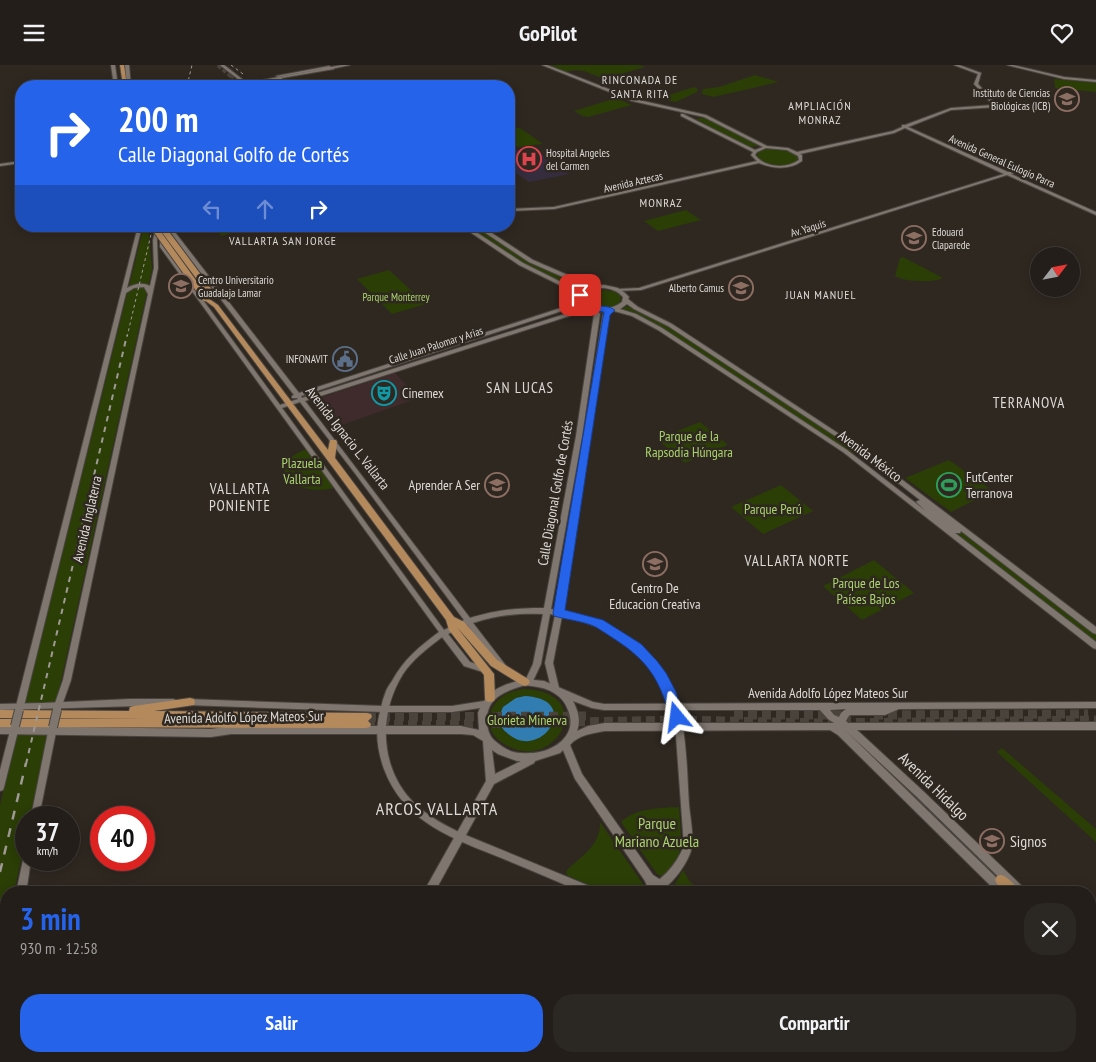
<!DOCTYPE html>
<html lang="es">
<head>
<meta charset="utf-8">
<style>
  :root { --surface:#231e19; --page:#2b2722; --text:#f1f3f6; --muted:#a3a2a2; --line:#403c38; --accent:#2563eb }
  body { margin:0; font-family:"PT Sans Narrow",sans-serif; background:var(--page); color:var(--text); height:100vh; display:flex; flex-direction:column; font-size:19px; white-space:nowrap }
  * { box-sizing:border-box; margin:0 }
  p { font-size:16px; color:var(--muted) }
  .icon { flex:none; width:28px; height:28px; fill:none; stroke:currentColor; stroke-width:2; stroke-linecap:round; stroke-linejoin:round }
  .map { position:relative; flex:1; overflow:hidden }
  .side { position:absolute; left:0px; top:821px; width:1096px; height:176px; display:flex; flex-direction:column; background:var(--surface); border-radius:20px 20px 0 0; box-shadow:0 2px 12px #0003,0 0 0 1px var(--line) }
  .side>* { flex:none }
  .banner { position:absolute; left:15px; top:15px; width:500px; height:152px; border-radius:20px; box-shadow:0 2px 12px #0003,0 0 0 1px var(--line); background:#2563eb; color:#fff; overflow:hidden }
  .needle { width:32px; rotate:58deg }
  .controls { position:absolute; left:1030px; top:182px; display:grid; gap:10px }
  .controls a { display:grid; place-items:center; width:50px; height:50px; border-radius:50%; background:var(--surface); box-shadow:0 2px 12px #0003,0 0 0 1px var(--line); font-size:25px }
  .speed { position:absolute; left:15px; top:741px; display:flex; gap:10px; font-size:25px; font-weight:700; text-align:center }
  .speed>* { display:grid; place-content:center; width:65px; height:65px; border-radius:50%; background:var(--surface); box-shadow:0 2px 12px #0003,0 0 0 1px var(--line); line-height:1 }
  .speed small { font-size:12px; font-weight:400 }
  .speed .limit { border:8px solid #d22; background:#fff; color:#111 }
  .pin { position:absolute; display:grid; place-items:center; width:42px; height:42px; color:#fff; margin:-21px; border-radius:10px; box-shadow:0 2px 8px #0006 }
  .me { position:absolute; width:55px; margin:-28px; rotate:344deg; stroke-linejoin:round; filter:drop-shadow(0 0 4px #0008) }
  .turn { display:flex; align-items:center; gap:18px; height:105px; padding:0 20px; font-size:22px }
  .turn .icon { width:65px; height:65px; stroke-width:2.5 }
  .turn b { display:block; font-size:35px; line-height:42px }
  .lanes { display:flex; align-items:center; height:48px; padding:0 20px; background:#0003; justify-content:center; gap:25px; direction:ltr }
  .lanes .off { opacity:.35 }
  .round { display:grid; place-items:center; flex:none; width:52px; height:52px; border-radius:20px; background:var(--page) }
  .overview { display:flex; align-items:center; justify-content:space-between; height:85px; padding:0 20px }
  h1 { font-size:30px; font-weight:700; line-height:38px; color:var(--accent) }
  .cta { display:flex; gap:10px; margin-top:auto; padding:10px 20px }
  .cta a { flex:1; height:58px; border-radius:20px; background:var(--accent); color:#fff; font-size:20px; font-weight:700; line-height:58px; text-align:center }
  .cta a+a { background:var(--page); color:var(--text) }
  header { display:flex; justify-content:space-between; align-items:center; height:65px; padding:0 20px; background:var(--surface); font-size:22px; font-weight:700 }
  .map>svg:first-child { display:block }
  .commercial { fill:#3f2b2b }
  .medical { fill:#352d3d }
  .green { fill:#2b3e06 }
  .water { fill:#317cb0 }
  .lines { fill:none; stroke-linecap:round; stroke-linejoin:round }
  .secondary-tunnel { stroke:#49433c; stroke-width:4.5; stroke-dasharray:4.5 2; stroke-linecap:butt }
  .primary-tunnel-far1 { stroke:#49433c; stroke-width:9; stroke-dasharray:9 5; stroke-linecap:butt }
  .primary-tunnel { stroke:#49433c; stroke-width:12; stroke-dasharray:12 5.5; stroke-linecap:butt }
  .tertiary-casing { stroke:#4b4540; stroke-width:2 }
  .secondary-casing { stroke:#4b4540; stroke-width:2 }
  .primary-casing { stroke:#4b4540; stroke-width:2 }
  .tertiary { fill:#7f776f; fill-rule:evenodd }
  .secondary { fill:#7f776f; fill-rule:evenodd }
  .primary { fill:#b48a5d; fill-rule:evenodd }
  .rail-far2 { stroke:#9f9a95; stroke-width:1; stroke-dasharray:3 3; stroke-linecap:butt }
  .rail-far1 { stroke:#9f9a95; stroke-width:2; stroke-dasharray:5.5 5.5; stroke-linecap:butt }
  .rail { stroke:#9f9a95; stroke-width:2.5; stroke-dasharray:9 9; stroke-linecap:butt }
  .tertiary-bridge-casing { stroke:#4b4540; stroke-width:10; stroke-linecap:butt }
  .primary-bridge-casing { stroke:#4b4540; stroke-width:8; stroke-linecap:butt }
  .tertiary-bridge { stroke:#7f776f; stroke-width:8 }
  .primary-bridge { stroke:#b48a5d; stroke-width:6 }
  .route { fill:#2563eb; stroke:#184099 }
  .labels { text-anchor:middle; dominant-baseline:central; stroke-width:5; stroke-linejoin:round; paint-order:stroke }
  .far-poi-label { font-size:11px; fill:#dedad6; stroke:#2f2821; text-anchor:end }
  .far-street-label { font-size:11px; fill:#dedad6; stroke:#2f2821 }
  .far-park-label { font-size:11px; fill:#aad46d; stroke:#2f2821 }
  .far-neighbourhood-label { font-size:12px; letter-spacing:1px; fill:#dedad6; stroke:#2f2821 }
  .poi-label { font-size:14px; fill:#dedad6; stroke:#2f2821; text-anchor:start }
  .park-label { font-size:14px; fill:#aad46d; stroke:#2f2821 }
  .street-label { font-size:14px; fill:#dedad6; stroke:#2f2821 }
  .neighbourhood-label { font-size:15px; letter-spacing:1px; fill:#dedad6; stroke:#2f2821 }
  .near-street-label { font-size:16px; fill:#dedad6; stroke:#2f2821 }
  .near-park-label { font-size:16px; fill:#aad46d; stroke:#2f2821 }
  .near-poi-label { font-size:16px; fill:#dedad6; stroke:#2f2821; text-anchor:start }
  .near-neighbourhood-label { font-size:18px; letter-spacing:1px; fill:#dedad6; stroke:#2f2821 }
</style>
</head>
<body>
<header><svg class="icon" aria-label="menu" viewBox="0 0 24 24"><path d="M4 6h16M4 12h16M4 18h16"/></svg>GoPilot<svg class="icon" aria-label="heart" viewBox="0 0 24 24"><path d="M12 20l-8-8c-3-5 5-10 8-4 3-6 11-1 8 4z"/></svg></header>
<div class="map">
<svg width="1096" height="997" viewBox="0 0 1096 997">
  <rect width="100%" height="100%" fill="#2f2821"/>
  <!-- commercial -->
  <path class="commercial" d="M395 308 419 333 333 363 311 336Z"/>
  <!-- medical -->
  <path class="medical" d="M533 83 569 109 529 117 509 103V86Z"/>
  <!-- green -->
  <path class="green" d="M549 0H640L645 2 604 14 584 6 574 5 566 7Z
    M755 10 779 17 713 32 702 29 703 24 719 22Z
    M1054 14 1096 18V27L1055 23Z
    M694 22 698 24 697 27 676 37 650 32 669 30Z
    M616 33 632 40 588 52 583 51 574 46Z
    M706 52 758 79 759 81 747 82 696 54Z
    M516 63H520L543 79 517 82 509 75V64Z
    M769 83C780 84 794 83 799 94 789 104 766 101 757 92L758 86Z
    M686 145 701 155 658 166 644 156Z
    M213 161H246L249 164 221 171Z
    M465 161C483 161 500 179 515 188 538 201 562 211 585 222L579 225 526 199Z
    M148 162 152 204 31 752H26V772L14 827 6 828V863L0 891V740L143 165Z
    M903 192 943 213C931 218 906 217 895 211L900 193Z
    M389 205 426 239 392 249 357 214Z
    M602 225 613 226 620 230 621 236C612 246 594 245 586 234L588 229Z
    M627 241C674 263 716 291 759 319 801 347 843 373 883 404L880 405 858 390 845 386 633 249 622 244Z
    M700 357 728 380 685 398 657 374Z
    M307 384 335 423H334C292 433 262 400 307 384Z
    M949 395 993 426 951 447 905 413Z
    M781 420 813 446 763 469 731 442Z
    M964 466 1096 568V577L959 471V467Z
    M874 495 914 528 862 555 823 521Z
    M523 624C602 626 554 715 501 677 485 666 486 643 502 632 508 627 516 626 523 624Z
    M1002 683 1096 764V777L997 687Z
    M679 742C680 763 687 802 661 811L657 809 621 757C635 743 661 743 679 742Z
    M600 757 645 822C619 836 593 821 568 811L566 808 567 805C582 791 601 779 600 757Z
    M683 805 690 817 705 827H672L671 826Z"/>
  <!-- water -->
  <path class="water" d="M525 631C585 634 539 700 506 667 498 660 499 651 503 642L516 633Z"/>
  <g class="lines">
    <!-- secondary-tunnel -->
    <path class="secondary-tunnel" d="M218 0 232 12
      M230 10 244 17 259 16"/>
    <!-- primary-tunnel-far1 -->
    <path class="primary-tunnel-far1" d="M734 650H851
      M874 650 1088 649
      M367 652 591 651
      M366 659 416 660 679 655 820 658 1096 655
      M841 663 879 699"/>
    <!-- primary-tunnel -->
    <path class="primary-tunnel" d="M878 698 1001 815"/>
    <defs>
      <path id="tertiary" d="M342 0H350L326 5 324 4 278 12 276 11 329 1 331 2Z
        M542 0H547L634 34 706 50 767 81 788 83 797 87 893 66 902 62V60H905L951 43 993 40 974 19 978 9 954 0H959L981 8 978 19 997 40V42L951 45 908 62 1008 107 1014 106V108L1011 109 1096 147V150L1007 110 641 225 616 226V225L618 224 639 223 1004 109 905 63 894 68 800 89 802 90V96C790 105 773 104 759 98L554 144 509 146V144L554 142 757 96 751 90 753 87 681 51V49H683L755 85 763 82 704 52 632 36ZM766 83 787 85 798 91 799 95C786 104 765 103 755 90L757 87Z
        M1007 0H1013L1064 12 1096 15V17L1064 14Z
        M281 12 282 14 247 21 245 20Z
        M21 96V98L0 101V99Z
        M138 161H142L127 223C134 219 143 217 150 221L154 203 153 175 156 161 160 162 157 175 158 203 71 615 60 646 57 647 54 646 53 644 63 615 148 229 144 222 134 223 126 228 23 645 22 647 19 648 16 647 15 645Z
        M165 161H170L174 166 299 328 570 240 578 235 583 236 574 242 301 331 302 333 587 242 595 243 600 249 582 371 551 544 555 545 567 487 603 249 609 244H613V246L608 250 573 487 562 546C601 554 638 572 661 605 688 642 686 696 689 740 690 750 694 773 692 782 689 797 670 824 655 828 650 829 644 828 640 828L641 825C662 816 675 802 684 781L676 671C674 656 672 640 665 626 647 585 604 559 562 551L553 598 559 623 558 625 555 626 552 625 551 623 545 598 555 550 550 549 541 599 532 618 529 619 526 618 525 616 533 599 543 549C518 548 497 550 473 558L507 602 508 604 507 606 504 607 501 606 467 560 448 569 470 597 489 603 490 605 489 607 486 608 464 601 442 572C428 583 413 594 403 609 378 649 379 704 415 739 429 752 446 761 463 769L599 825 600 828H584C557 816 530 805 504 794 454 774 404 758 384 704 378 687 375 669 379 651 381 644 382 636 385 629 386 625 389 620 392 616 404 594 419 582 439 567L160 182V173L169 167ZM171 169 294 330 292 331V333H297L298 334 280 340 164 182V174ZM591 244 594 249 576 371 544 543C516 543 497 545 470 553L305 336ZM300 337 354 407 464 555 444 565 282 343Z
        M15 659 18 660 19 662 4 722 3 725 0 726V705L11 662 12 660Z
        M53 659 56 660 57 662 39 752H31L49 662 50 660Z
        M26 791V795H31L26 828H16L23 795 24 792Z
        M6 890V917L3 926 0 928V900L3 892Z"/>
      <path id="secondary" d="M111 0H115L118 21H114Z
        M125 0H129L131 21H127Z
        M220 0H224L251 21H247Z
        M333 2 334 4 259 17 257 16Z
        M461 161H467L523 198 581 227 588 223 529 197 475 161H481L533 195 593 221 604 220 618 223 625 228 629 232 628 234 638 242 672 259 859 382 1096 562V569L1093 568 961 466 960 468H955L1096 577V584L1093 583 843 387 658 265 632 251 614 246 602 247 594 246 582 241 577 236 578 229 519 200ZM604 223C612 224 618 226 623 232L622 237C610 246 594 246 583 236V230C589 225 596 223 604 223ZM627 239 634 244 668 261 855 384 920 435 916 437 926 446 847 385 662 263 636 249 620 244Z
        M525 614 544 616 593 637 604 639 1096 637V643L899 644 885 650H850L848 652 846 656 848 658 1096 657V665H857L923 726 1026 825 1027 828H1015L917 732 845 665 1009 825 1010 828H998L838 670 830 665 605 666C593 668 578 670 570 680L582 709 653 810 664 817 671 828H650L645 816 575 714 563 685 560 688 535 696 534 698 494 719 434 828H423L486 716 483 676 473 670 461 669H231L211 672 0 669V661L211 664 231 661H461L479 665 478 648 480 643 452 647H383L187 640 184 639 183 637 184 635 187 634 383 641H452L484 636C493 622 510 618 525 614ZM525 620C536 622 545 622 554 628 561 632 566 639 568 645 579 671 552 688 530 688 514 689 507 686 495 676 489 671 487 663 487 656 486 632 506 626 525 620ZM573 636 592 643 604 645H820L828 654 834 658H605L588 661 577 666C581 655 578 646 573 636ZM846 644 841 648 839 652 834 650 830 645ZM492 685 498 689 517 696H521L495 709Z
        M130 634H173L176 635 177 637 176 639 173 640 0 645V639L43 638Z
        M1090 889 1096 893V905L1090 901Z
        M1090 905 1096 908V921L1090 918Z
        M328 991H340L337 997H325Z
        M777 991H791L794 997H781Z"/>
      <path id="primary" d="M120 0H124L127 21H123Z
        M205 231 218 240 328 385 330 375H336L337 377 335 393 454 552 464 557 497 595 528 614 530 617 528 620 525 621 522 620 491 601 456 561 494 609 495 633 494 636 490 637 486 636 485 633 484 610 449 565 446 555 214 242 203 234 202 233Z
        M190 633 194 634 195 637 194 640 154 646 367 648 371 649 372 652 368 656 371 659 370 662 366 663 0 662V654H149L0 653V645L129 646 130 642 134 641Z
        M1001 810C1008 812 1017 821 1020 828H1006L997 819 995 815 997 811Z
        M1090 895 1096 898V913L1090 910Z"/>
    </defs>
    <!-- tertiary casing -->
    <use href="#tertiary" class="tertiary-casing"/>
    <!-- secondary casing -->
    <use href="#secondary" class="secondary-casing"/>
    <!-- primary casing -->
    <use href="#primary" class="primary-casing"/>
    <!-- tertiary -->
    <use href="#tertiary" class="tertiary"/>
    <!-- secondary -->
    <use href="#secondary" class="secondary"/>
    <!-- primary -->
    <use href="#primary" class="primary"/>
    <!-- rail-far2 -->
    <path class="rail-far2" d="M231 0 243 9
      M187 21 192 0
      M200 21 201 16
      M127 272 153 161"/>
    <!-- rail-far1 -->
    <path class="rail-far1" d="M26 699 127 270"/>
    <!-- rail -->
    <path class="rail" d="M0 807 26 698"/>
    <defs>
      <path id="tertiary-bridge" d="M15 661 19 645
        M53 662 57 645"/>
      <path id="primary-bridge" d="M153 161 205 233
        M161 161 213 231"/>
    </defs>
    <!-- tertiary-bridge casing -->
    <use href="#tertiary-bridge" class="tertiary-bridge-casing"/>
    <!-- primary-bridge casing -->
    <use href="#primary-bridge" class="primary-bridge-casing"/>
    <!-- tertiary-bridge -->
    <use href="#tertiary-bridge" class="tertiary-bridge"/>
    <!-- primary-bridge -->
    <use href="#primary-bridge" class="primary-bridge"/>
  </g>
  <!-- route -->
  <path class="route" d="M580 228 584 230 586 237C595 243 607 239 615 245L610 250 565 545 603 555 641 579 657 596 666 608 676 627 683 652 681 656 677 657 672 656 670 652C660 615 648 596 616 575 609 571 603 566 596 562 583 556 568 555 554 551L553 548 604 247 586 244 579 240 576 230Z"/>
  <!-- icons -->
  <defs>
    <symbol id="university-ring" viewBox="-11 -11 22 22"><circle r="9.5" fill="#2f2821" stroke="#8d6e63" stroke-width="1.5"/><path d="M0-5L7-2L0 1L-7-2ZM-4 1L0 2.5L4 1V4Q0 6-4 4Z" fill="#8d6e63"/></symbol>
    <symbol id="hospital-ring" viewBox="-11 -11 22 22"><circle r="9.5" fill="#2f2821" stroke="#e0444e" stroke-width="1.5"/><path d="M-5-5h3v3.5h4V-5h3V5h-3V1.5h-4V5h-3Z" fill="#e0444e"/></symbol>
    <symbol id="school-ring" viewBox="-11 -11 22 22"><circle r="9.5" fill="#2f2821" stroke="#8d6e63" stroke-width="1.5"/><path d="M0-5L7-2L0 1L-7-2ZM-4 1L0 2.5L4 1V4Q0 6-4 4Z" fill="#8d6e63"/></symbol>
    <symbol id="civic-ring" viewBox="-11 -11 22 22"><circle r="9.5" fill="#2f2821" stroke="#5c6f8a" stroke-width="1.5"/><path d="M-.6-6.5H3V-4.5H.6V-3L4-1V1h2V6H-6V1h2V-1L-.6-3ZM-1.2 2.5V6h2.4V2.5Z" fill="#5c6f8a"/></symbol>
    <symbol id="theatre-ring" viewBox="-11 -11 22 22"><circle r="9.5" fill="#2f2821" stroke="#0f9aa8" stroke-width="1.5"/><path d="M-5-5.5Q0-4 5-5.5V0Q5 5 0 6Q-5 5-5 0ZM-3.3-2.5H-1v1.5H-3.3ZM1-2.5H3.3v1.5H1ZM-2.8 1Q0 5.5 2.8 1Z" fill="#0f9aa8"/></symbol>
    <symbol id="stadium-ring" viewBox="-11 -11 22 22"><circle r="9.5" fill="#2f2821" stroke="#2e9e5b" stroke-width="1.5"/><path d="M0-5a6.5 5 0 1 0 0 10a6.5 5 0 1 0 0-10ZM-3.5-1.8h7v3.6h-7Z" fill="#2e9e5b"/></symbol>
  </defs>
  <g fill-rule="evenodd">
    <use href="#university-ring" x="1053" y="20" width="28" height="28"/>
    <use href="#hospital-ring" x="515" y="80" width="28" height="28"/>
    <use href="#school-ring" x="900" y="159" width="28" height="28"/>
    <use href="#university-ring" x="167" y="207" width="28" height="28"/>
    <use href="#school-ring" x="727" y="209" width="28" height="28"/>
    <use href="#civic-ring" x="331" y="280" width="28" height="28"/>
    <use href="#theatre-ring" x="370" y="314" width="28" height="28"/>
    <use href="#school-ring" x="483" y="406" width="28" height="28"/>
    <use href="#stadium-ring" x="935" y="406" width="28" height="28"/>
    <use href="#school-ring" x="641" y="485" width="28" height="28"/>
    <use href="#university-ring" x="978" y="762" width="28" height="28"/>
  </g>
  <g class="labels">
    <!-- far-poi labels -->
    <g class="far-poi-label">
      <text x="1050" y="28">Instituto de Ciencias<tspan x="1050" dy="13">Biológicas (ICB)</tspan></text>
      <text x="546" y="88" text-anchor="start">Hospital Angeles<tspan x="546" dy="13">del Carmen</tspan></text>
      <text x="932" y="167" text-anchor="start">Edouard<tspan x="932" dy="13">Claparede</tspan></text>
      <text x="198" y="215" text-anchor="start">Centro Universitario<tspan x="198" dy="13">Guadalaja Lamar</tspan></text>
      <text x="724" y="223">Alberto Camus</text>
      <text x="328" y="294">INFONAVIT</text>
    </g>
    <!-- far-street labels -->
    <g class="far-street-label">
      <text transform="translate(1002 96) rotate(24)">Avenida General Eulogio Parra</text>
      <text transform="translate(633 117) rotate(-13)">Avenida Aztecas</text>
      <text transform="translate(808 163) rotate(-17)">Av. Yaquis</text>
      <text transform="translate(436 280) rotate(-18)">Calle Juan Palomar y Arias</text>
    </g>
    <!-- far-park labels -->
    <g class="far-park-label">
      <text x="396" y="232">Parque Monterrey</text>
    </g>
    <!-- far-neighbourhood labels -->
    <g class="far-neighbourhood-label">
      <text x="640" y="14">RINCONADA DE<tspan x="640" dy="14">SANTA RITA</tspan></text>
      <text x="820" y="40">AMPLIACIÓN<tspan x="820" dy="14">MONRAZ</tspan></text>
      <text x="661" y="137">MONRAZ</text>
      <text x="283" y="175">VALLARTA SAN JORGE</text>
      <text x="821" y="229">JUAN MANUEL</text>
    </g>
    <!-- poi labels -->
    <g class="poi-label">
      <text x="402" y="328">Cinemex</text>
      <text x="966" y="412">FutCenter<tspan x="966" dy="16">Terranova</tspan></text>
      <text x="480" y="420" text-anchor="end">Aprender A Ser</text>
      <text x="655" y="523" text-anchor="middle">Centro De<tspan x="655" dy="16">Educacion Creativa</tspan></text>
    </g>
    <!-- park labels -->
    <g class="park-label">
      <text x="689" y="371">Parque de la<tspan x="689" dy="16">Rapsodia Húngara</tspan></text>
      <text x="302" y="398">Plazuela<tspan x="302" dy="16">Vallarta</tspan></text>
      <text x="773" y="444">Parque Perú</text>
      <text x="866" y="518">Parque de Los<tspan x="866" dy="16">Países Bajos</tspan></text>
      <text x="527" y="655">Glorieta Minerva</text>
    </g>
    <!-- street labels -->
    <g class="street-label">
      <text transform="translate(348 373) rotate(52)">Avenida Ignacio L. Vallarta</text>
      <text transform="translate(870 391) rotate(37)">Avenida México</text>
      <text transform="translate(555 428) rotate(-80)">Calle Diagonal Golfo de Cortés</text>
      <text transform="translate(87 454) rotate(-77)">Avenida Inglaterra</text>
      <text x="828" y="628">Avenida Adolfo López Mateos Sur</text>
      <text transform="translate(244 652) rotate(-1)">Avenida Adolfo López Mateos Sur</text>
    </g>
    <!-- neighbourhood labels -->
    <g class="neighbourhood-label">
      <text x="520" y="322">SAN LUCAS</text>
      <text x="1029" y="337">TERRANOVA</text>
      <text x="240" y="423">VALLARTA<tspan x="240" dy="17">PONIENTE</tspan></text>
      <text x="797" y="495">VALLARTA NORTE</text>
    </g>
    <!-- near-street labels -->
    <g class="near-street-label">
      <text transform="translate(934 721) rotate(44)">Avenida Hidalgo</text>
    </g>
    <!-- near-park labels -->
    <g class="near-park-label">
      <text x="657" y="758">Parque<tspan x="657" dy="18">Mariano Azuela</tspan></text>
    </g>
    <!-- near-poi labels -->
    <g class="near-poi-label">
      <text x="1010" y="776">Signos</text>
    </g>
    <!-- near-neighbourhood labels -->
    <g class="near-neighbourhood-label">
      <text x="437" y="743">ARCOS VALLARTA</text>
    </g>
  </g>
</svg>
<div class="controls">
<a><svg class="needle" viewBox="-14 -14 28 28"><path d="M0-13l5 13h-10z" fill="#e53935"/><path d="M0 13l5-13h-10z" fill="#a3a2a2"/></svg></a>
</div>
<div class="speed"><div>37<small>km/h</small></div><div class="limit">40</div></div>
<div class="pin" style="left:580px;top:230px;background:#d93025"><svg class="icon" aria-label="arrive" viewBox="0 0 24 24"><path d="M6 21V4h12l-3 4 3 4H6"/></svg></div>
<svg class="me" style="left:677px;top:652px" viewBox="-20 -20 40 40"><path d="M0-17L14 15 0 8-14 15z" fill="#2563eb" stroke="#fff" stroke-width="4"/></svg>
<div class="banner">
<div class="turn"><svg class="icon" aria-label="right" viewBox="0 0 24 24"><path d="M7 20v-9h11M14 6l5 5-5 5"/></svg><div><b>200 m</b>Calle Diagonal Golfo de Cortés</div></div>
<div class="lanes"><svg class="icon off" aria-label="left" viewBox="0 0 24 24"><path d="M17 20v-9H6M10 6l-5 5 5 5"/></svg><svg class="icon off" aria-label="ahead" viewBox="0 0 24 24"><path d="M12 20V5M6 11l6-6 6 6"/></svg><svg class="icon" aria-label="right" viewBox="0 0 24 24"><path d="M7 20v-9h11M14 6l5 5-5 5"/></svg></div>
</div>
<section class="side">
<div class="overview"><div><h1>3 min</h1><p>930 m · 12:58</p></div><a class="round"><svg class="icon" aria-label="close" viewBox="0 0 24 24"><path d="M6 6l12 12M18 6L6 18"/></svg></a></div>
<div class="cta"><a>Salir</a><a>Compartir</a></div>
</section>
</div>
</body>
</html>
